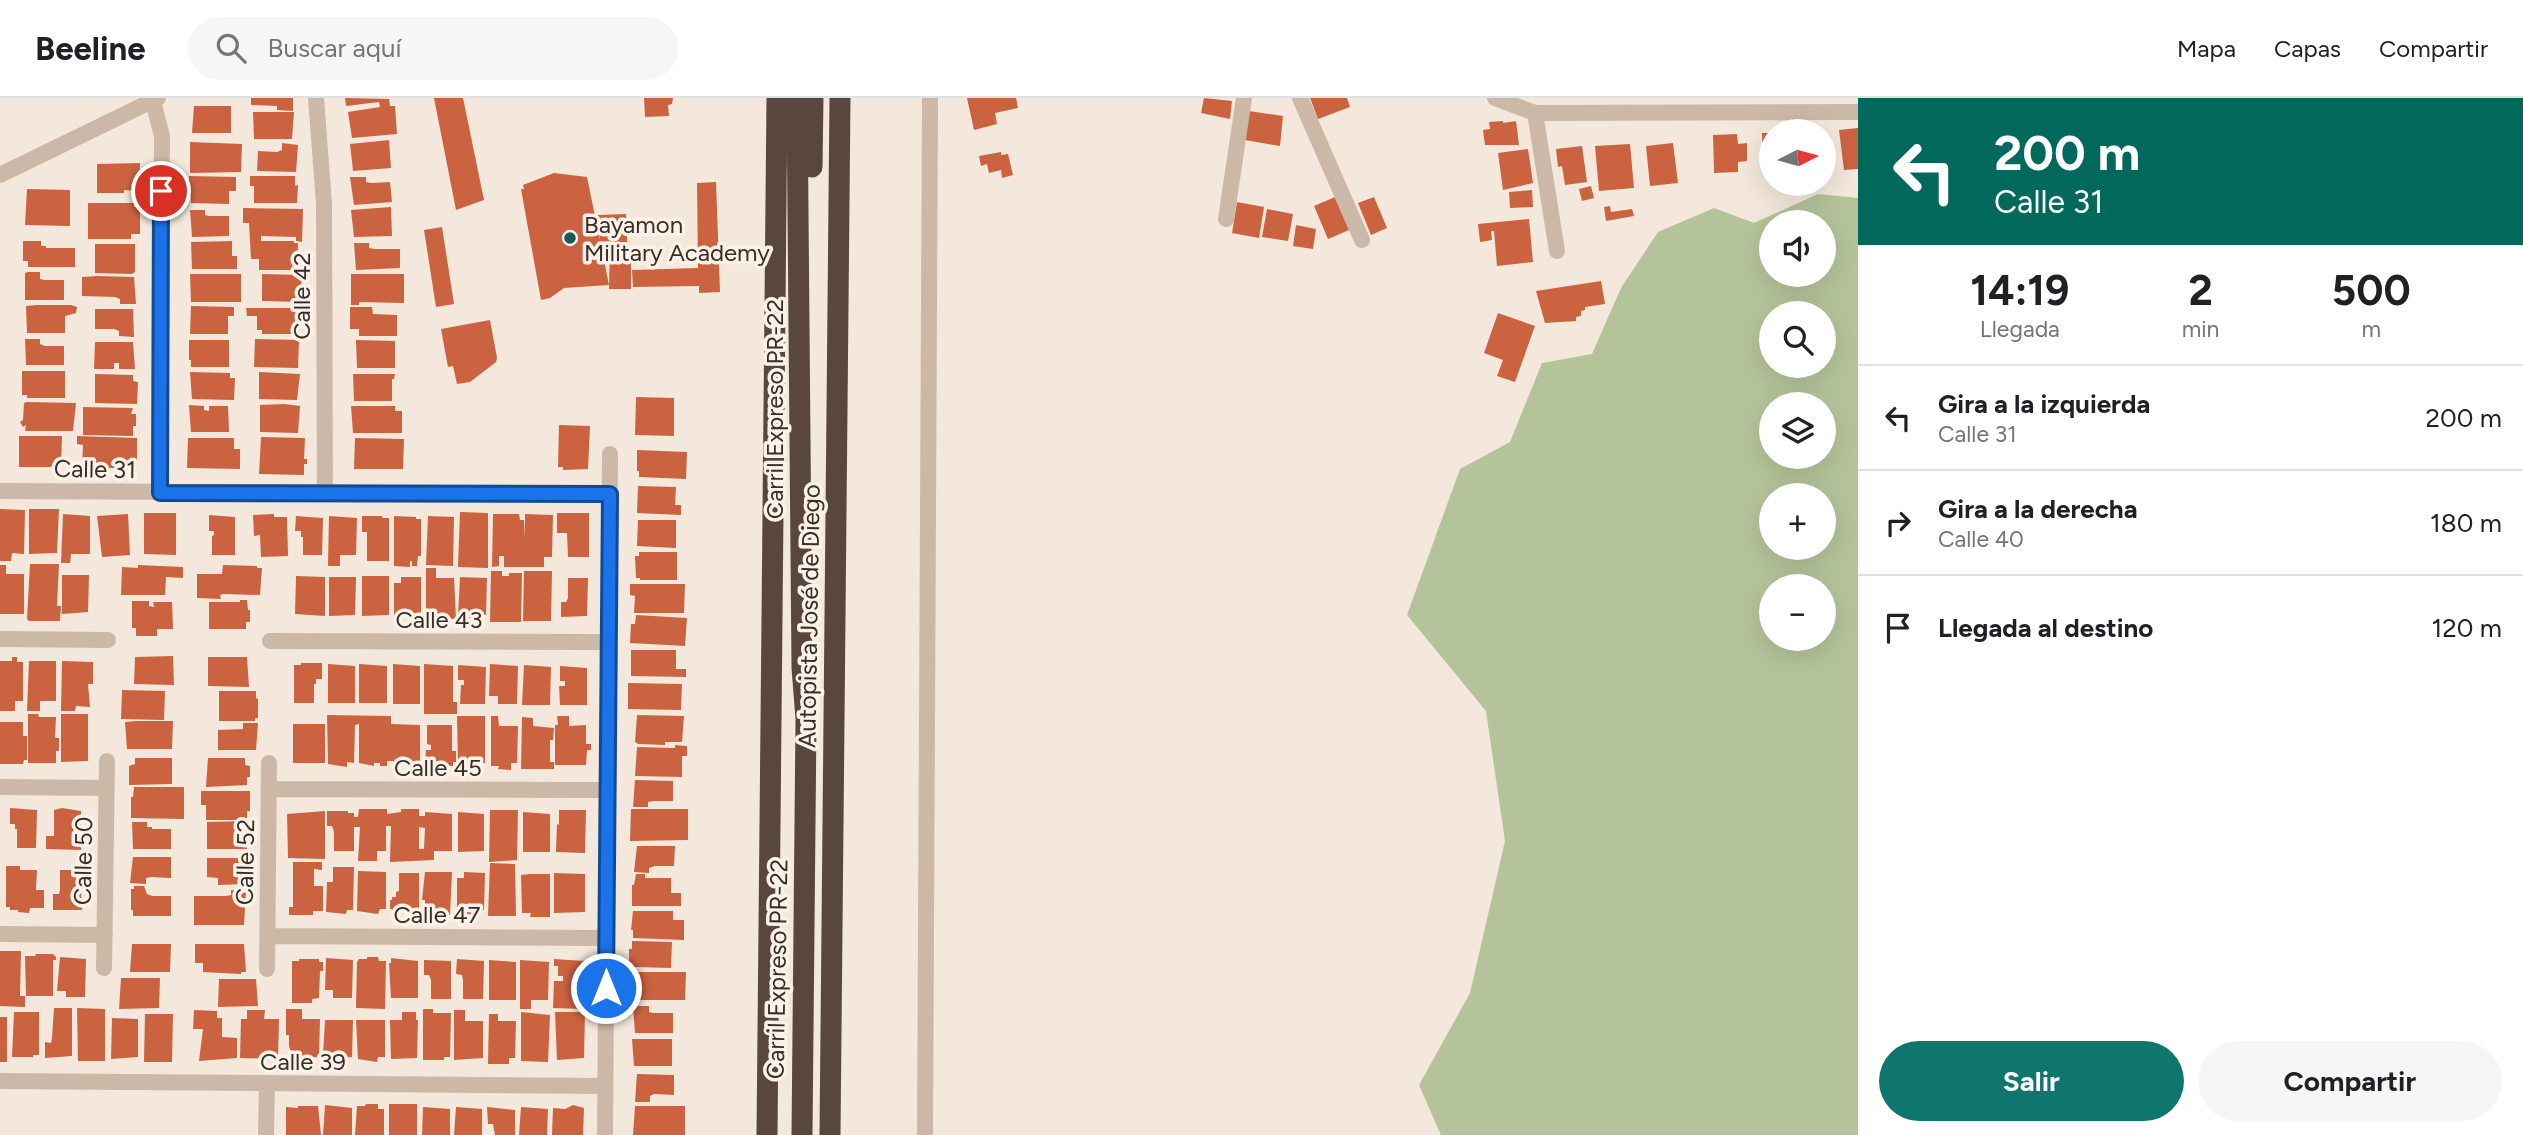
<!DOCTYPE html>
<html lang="es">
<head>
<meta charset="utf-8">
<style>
  :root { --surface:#fff; --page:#f6f6f6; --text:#202124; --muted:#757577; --line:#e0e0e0; --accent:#0f766e }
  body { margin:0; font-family:Figtree,sans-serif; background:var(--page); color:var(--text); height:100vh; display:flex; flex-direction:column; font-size:26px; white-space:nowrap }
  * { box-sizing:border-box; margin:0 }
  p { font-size:23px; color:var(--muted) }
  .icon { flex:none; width:38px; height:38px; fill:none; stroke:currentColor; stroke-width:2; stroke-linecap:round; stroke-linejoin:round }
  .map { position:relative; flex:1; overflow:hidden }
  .sheet { display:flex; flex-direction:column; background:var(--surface); width:665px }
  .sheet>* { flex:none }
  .guide { background:#00695c; color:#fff; overflow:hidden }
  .needle { width:46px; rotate:84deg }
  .controls { position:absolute; left:1759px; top:21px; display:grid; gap:14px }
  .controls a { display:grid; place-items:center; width:77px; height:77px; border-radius:50%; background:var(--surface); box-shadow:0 7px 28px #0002; font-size:35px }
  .pin { position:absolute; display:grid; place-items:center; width:60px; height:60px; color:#fff; margin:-30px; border:4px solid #fff; border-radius:50%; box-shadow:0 2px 7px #0007 }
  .me { position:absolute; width:77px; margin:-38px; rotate:0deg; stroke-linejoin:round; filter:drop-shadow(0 0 5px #0008) }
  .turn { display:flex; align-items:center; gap:24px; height:147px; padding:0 21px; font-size:32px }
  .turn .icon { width:91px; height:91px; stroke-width:2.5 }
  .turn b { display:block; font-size:49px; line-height:60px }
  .eta { display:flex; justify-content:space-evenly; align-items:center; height:119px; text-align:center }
  .eta b { font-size:42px; font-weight:700; line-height:49px }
  .primary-button { display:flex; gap:14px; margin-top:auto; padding:14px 21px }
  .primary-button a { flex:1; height:80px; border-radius:42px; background:var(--accent); color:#fff; font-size:28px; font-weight:700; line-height:80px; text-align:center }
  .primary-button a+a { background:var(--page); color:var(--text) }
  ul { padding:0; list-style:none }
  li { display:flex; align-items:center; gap:21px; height:105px; padding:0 21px; border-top:2px solid var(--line) }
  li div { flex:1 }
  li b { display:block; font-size:26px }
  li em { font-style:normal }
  header { display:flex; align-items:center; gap:42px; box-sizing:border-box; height:98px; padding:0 35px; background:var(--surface); border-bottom:2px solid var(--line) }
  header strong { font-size:33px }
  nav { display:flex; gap:38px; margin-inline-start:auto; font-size:24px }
  .search { width:490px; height:63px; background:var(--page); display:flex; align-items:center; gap:18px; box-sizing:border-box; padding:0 24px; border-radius:38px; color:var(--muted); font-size:26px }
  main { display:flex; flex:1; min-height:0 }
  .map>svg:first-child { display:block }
  .green { fill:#b5c39a; fill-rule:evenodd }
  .building { fill:#cc6340; fill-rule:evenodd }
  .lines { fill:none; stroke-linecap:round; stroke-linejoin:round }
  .minor { stroke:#ccb8a6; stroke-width:16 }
  .motorway { stroke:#59473e; stroke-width:21 }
  .route-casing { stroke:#114b97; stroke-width:18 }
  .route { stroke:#1a73e8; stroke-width:12 }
  .poi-dot { fill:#1b575b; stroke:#faf2e8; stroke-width:2.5 }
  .labels { text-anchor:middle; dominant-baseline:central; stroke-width:7; stroke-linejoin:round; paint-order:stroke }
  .poi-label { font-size:24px; fill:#382d27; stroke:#faf2e8; text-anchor:start }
  .street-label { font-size:24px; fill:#382d27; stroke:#faf2e8 }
</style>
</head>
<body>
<header>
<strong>Beeline</strong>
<div class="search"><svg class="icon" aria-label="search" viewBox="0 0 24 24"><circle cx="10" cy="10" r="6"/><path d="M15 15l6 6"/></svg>Buscar aquí</div>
<nav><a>Mapa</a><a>Capas</a><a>Compartir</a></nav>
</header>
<main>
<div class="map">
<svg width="1858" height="1037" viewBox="0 0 1858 1037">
  <rect width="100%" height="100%" fill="#f3e8db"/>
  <!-- green -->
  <path class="green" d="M1818 96 1858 100V1037H1441L1419 987 1470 895 1505 743 1486 613 1407 517 1460 371 1510 344 1542 265 1592 256 1621 190 1658 134 1714 110 1754 125ZM1771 124H1824V177H1771ZM1771 215H1824V268H1771ZM1771 306H1824V359H1771ZM1771 397H1824V450H1771ZM1771 488H1824V541H1771Z"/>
  <!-- building -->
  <path class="building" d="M251 0H293V13L277 12V8L251 7Z
    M345 0 389 1 390 8H395L397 36 352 40 348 14 380 9 379 4 346 8Z
    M434 0H463L484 102 456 112Z
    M644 0H673L672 6 668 7 669 18 645 19Z
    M967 0H1016L1018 10 995 15 997 26 974 32Z
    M1204 0 1232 3 1230 21 1201 15Z
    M1310 0H1347L1350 9 1318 21Z
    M194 8H231V35H192Z
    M1249 13 1283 18 1280 48 1245 42Z
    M253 14H294L292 41H254Z
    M1503 23V25L1516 23 1519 47H1485L1483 32 1490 31 1489 24Z
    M1858 30V71L1844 72 1839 32Z
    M1762 35H1771V70H1763Z
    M1737 36 1738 46 1747 45V63L1738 64V74L1714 75 1713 37Z
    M1824 38 1828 60 1824 61Z
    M389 42 391 70 353 73 350 46Z
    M190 44 242 46 241 74 190 75Z
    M282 45 298 47 296 74 257 73 258 53 277 54 282 52Z
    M1673 45 1678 85 1650 88 1646 48Z
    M1630 46 1634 90 1599 93 1595 48Z
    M1582 48 1587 84 1565 87 1562 68 1558 69 1556 51Z
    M1528 51 1533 85 1503 92 1498 55Z
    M1001 54V57L1008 56 1013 77 1002 80 1001 72 989 75 987 66 981 68 979 58Z
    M140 65 139 93 124 92V95H97V66Z
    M554 75 587 79 609 187 564 190 550 200 541 202 521 91H524L523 87Z
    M189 78 236 79V93H229V106L191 105V99H189Z
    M250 78H295V88L298 87 297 105H254V88H250Z
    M350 79H366V84L371 85 390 84 392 104 354 107Z
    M716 84 720 194 699 195V188L633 189 632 172 698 170 697 85Z
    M1591 88 1594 100 1582 103 1579 91Z
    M27 91 70 92V128L25 127Z
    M1532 92 1533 109 1510 110 1509 94Z
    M1335 99 1349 132 1328 141 1314 108Z
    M1374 99 1387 130 1371 137 1358 105Z
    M1237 104 1264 109 1259 140 1232 135Z
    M88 105H134V109H140V136H131V141H88Z
    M1610 108 1611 114 1632 111 1634 118 1606 123 1604 109Z
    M391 109 392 138 354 139 351 112Z
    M243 110 303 111 302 144 296 143V139L261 138V143H294V145H298L297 172H259V161H251L249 125H243Z
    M1267 111 1293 116 1288 143 1262 139Z
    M190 112H205V117L209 118H229V138L192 139Z
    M626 116 628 161H631V191H609L610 143 600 144 598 117Z
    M1529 121 1533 164 1497 168 1494 133H1491L1492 142 1480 144 1478 126Z
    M1296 127 1316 131 1313 151 1293 148Z
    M442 129 454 206 436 209 424 132Z
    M23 143H41V148H46V150H75V169H28V163H23Z
    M232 143V158H237V171H192L191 144Z
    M354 145H369V150L375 151H400V170L356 172Z
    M95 146H135V174L132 176 95 175Z
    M28 174H40V181L45 182H64V202H25V175Z
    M190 176H241V204H191Z
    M262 176 302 177 300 204 262 203Z
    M351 176H404V205L359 204V207H351Z
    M97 178 134 179 136 206H120V201L115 199 82 198V179Z
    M1601 183 1605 206 1585 209V212L1581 213V218L1576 219V223L1545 225 1536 193Z
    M37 207H71L77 209 76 215 65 218V235H27L26 208Z
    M191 208 234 209V218H228V236H190Z
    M350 209H372L373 216 397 217V238H359V231H350Z
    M246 210H301L299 236H262V232H257V218H247Z
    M95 211H133L134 239 119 238V233L114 231H95Z
    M1498 215 1535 228 1515 284 1497 278 1503 262 1484 255Z
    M490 222 497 260 496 264 470 284 457 286 453 268 448 269 441 231Z
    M25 241H40V246L45 248H64V267H26Z
    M255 241 299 242 298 270 254 269Z
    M189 242H229V269H191V262H189Z
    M356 242 395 243V270H357Z
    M95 244H133L135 271H119V265H114V271H94Z
    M22 273H65V300H27V297H22Z
    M190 274 230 275V280H235L234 302 192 301Z
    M259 274 300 276 297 302 259 301Z
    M95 276 133 277V283L138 284 137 306 95 305Z
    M353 276H395L394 281H392V303H354Z
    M636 299 674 300V338L635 337Z
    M27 304 76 305 73 333H25L26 327 23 329 20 324 23 322 24 305Z
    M284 306 300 308 298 335 260 334V307Z
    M189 307 204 308V312L209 313V308H228L229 334H191Z
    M351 308H395V313H402V335H353Z
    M83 309 133 310 131 316H136V328H133V338L83 337Z
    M559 327 590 328 588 371 563 372V369H558Z
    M19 338H62L61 369H19Z
    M77 338 137 340V370H82L83 347 77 346Z
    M261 339 305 340 304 361H307V366H304V377L259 376Z
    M188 340H234V351H240V371L187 370Z
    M355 340 404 341 403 371H354Z
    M637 352 687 354 686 381 639 379V373H637Z
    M638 388 676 389 675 407H681V417L637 415Z
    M0 411 25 412 24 456 12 455 11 463H0Z
    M29 411H59L57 455 29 456Z
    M460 414 488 415V470L458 469Z
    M144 415H176V457L144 456Z
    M557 415H589V459H568L567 435H557Z
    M63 416 90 418V456H71L70 465H61Z
    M128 416 130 457 102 459 97 418Z
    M274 416V419H287L288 458 261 459 260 437 254 438 253 417Z
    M493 416H519L520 422H524L525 441V416L553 417 552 459H544V469H504V458H499V468L492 469Z
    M209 417 235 419V457H212V438L214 437V433H209Z
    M296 418 323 420 322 457H303V439H301V433H295Z
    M329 418 357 420 356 457H340V468H328Z
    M362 418H382V420H389V463H367V434H362Z
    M394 418 416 419V421H421V458H418L417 468H412V463H410V469L394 468Z
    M428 418 454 419 453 468 426 467Z
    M638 422H676V450L637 448Z
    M639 454H677V482H640V480H636L635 458H639Z
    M30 466H59L57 508H61L60 523H29L27 521Z
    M0 467H6V476H24V516H0Z
    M138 467 183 469V480L166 479 165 497H121L122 469 138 470Z
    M223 467 257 468V470H262L260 497 223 496 220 497 221 501 197 500V476H222Z
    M426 470H436V480H454L456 521 426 519Z
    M491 473H502V478H509V475H522L521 524H490Z
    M524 473H552L551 523H523Z
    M62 477H89L88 514 62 516Z
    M296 478 325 479V518L295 516Z
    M362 478H389V517L362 518Z
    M329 479H356L355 517 329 518Z
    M401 479H421V517L394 518V485H401Z
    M460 479 487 480 486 517H480L479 521 458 519Z
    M568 480H588L587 518 561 519V504H566L568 500Z
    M630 486H685L684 515H634L635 498 630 497Z
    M240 502H247L248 512H250V524H246V531H209V504H240Z
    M132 503H149V508L154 509 153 504H172L173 531H157V538H136V530H132Z
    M636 517 687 520 685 548 630 545 631 526H635Z
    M631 552H676V571H686V579L631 578Z
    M173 558 174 587 134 586 135 559Z
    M12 559H17V564H23V603H15V613H0V563H12Z
    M208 559H247L249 589 208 588Z
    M29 563H56V603H40V613H27Z
    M62 563 93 564V586H88L90 609 76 608 75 613H61Z
    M301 565H322V581H316V586H314V605H294V567H301Z
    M328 566 355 568V605H328Z
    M359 566 387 568V605H359Z
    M393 566 420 568V606H393Z
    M424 566 453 568V604H457V616H424Z
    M490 566 518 568 517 606H498V598H489Z
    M458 567 486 569 485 606H460L461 587H464V582H458Z
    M524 567 551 569 550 607H522Z
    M560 568 587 570V607H560L559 588H565V583H560Z
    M628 585 682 586 681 612 628 611Z
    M122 592 165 593 164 622 121 621Z
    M219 593H256V600L258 601V620H255V623H219Z
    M28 616H38L39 619H56L55 640H59V653H56V665H28Z
    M61 616H88V663L61 664Z
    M327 617 391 618V626L420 627V664L393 666V663H387V668H380V665H374V668L359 665V626L355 627 354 665 347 664V669L328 666Z
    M637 617 684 618 682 644H665V647L638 646 635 644Z
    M457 618H485V665L458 666Z
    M491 618H498L499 628H518L517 665H511V672L498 671 499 668H491Z
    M557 618H569V628L586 627V646H591V652H587L586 667H555V627H558Z
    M522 619 533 620V628L554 630 553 642H550V664H554V671H521Z
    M137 623H173L172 651H127L125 624Z
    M0 624H23V638H27V662H24L23 666H0Z
    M243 625H258L256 652H218V632L243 631Z
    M293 626H325V665H293Z
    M427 627H452V653H456V664H453V668L425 667 426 652H431V647L427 646Z
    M675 647 687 648V658H682V679L635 678 637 649 675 650Z
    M135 660H172V686L129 687V668L135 666Z
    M208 660H245V667L250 668V679H247V687L206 689Z
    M635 682 673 683V703H653L648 704V709H633Z
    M134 689H184V721L131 720V699H133Z
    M201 693H250V713H247V720L244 722H206V707H201Z
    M10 710 37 712 36 750H17V731H15V726H10Z
    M62 710 81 713V752L46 751V738H54V712Z
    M359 711H387V716L401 714V711H419V718H425V714L452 716V753H434V762L390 764 391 728H386V753H377V763H358L360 729H354V753H334V734L332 728H327V713H348V715H354V719H358ZM419 729 425 730 424 751H419Z
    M631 711H688V742L630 743Z
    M490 712H518L517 762 489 764Z
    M559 712H586L585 755 556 754 557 726 559 727Z
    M325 713V761L288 760 287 716Z
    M458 714 484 716V753L458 754Z
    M523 714 550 716V754H523Z
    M247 723V751H207V724Z
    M132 724H147V729H152V731H171V751H133Z
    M637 748H675L674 768H655L649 770V775L634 774Z
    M133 759H171V780L151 779 146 780V786L130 785Z
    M207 760H245V766H249V779H246V786L218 787V780L207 779Z
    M293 764H322V772L314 771V788H323V813H313V817H289V809H293Z
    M490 765 515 766 516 818H488Z
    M6 768H20V772H37L36 792H44V810H30L29 815 18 814V812H10V809H6Z
    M333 769H354L353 812H347L346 816 326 814 327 784H333Z
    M60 772H80L82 812H53V796H59L60 792Z
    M358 773 386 774V811H380L378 816 357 813Z
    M425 774H452L450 817H433V814H425V802H422Z
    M464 774 485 775 484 812 478 813 476 821 457 819V780H464Z
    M399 775H419V812H412V814H392V811H390V802H392V799H396V794L399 793Z
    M554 775 585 776V814L554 815Z
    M530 776H550V819H530L531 815H522L521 777Z
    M636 776H645V780H671V795H681V808H632V787H634Z
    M134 788H144L147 796 152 798H171V818H133V812H131V791H134Z
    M231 792H246L244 827H194V798H226L231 797Z
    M633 813H673V822H684V842L633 840V832H631Z
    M632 843 672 844 671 870 635 869V872L632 871V869H629V851H632Z
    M132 846H171L170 874H130Z
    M195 846H244L246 874H241V876L203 874V865H195Z
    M0 853H21L20 898H25V909L0 908Z
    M35 856H53L56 859V862H53V898H26L25 858H36Z
    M60 859 86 861 85 899H66V893H57Z
    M367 859H378L379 863H386L385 911 356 910 357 864 359 861H367Z
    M326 860 353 862 352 900H333V892H325Z
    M391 860 418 863V900H391L389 865H391Z
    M299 861H319V864H323V873H320L319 900 312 901V905H292V863H299Z
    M457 861 484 863 483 901H463V882L462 877 456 876Z
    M554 861 585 863 583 911 553 910 554 883H563V878H558V868H554Z
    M424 862 451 863V901H431V882L429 877H424Z
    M489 862 516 864V902H489Z
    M520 862 549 864 548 902H531V911H520Z
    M633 874H686L685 902H635V896H632Z
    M121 880H160L159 910 119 911Z
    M219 881H256L258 908 218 909Z
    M633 908H649V914L653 915H673V935H635Z
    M54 910H72V958L45 960V944L51 945 52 940Z
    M77 910 105 911V963H78Z
    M286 911H302V921H320L319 959 293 960 289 948V937H286Z
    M423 911H433V915H451L450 959H444V962H423Z
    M194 912 217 913V920H222V939L237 940V960L199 963 203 931H193Z
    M247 912H265L264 921H279L278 961 240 960 241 921H247Z
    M454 912H465V923H483V960L454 962Z
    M14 914H39V957H33V959H12Z
    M402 914H416V922H418L417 960 391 961 390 922H402Z
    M521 914 550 917 548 964 521 963Z
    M555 914H585L584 960 557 962Z
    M145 916H173L172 964H144Z
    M489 916H498V923H516L515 960H509V966H488Z
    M0 919H7V964H0Z
    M112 920 138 921V959L111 961Z
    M325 922H353L352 959 325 961 323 958Z
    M356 922H385V959H378L377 964 358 961Z
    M632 941H672V968H634Z
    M637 976 674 977V997L654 996 650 998V1004H635Z
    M366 1006H378V1011H384V1037H355L357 1008H365Z
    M389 1006H417V1037H389Z
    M325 1007 352 1010V1037H323Z
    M573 1007 584 1010 583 1037H552L553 1010 565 1011Z
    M298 1008H318L321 1037H286V1009L298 1010Z
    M635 1008H685V1037H633Z
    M423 1009 450 1011V1037H422Z
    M456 1009 482 1011V1037H454Z
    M487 1009 515 1012V1037H495L493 1026H488Z
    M521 1009 548 1011 547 1037H519Z"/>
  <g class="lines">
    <!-- minor -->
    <path class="minor" d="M316 0 324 106 325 396
      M1300 0 1362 142
      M1495 0 1535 15 1858 14
      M153 3 162 38 160 395
      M1535 15 1557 153
      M0 77 158 0
      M1226 121 1244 0
      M0 393 609 396
      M0 541 108 542
      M270 543 608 544
      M0 689 106 690
      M269 691 607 692
      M0 836 105 837
      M267 838 606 840
      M104 870 107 663
      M267 871 269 665
      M0 983 605 988
      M266 1037 267 985
      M605 1037 610 356
      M925 1037 930 0"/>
    <!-- motorway -->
    <path class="motorway" d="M797 0 802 570 806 621 802 1037
      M812 69 813 0
      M767 1037 777 0
      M830 1037 840 0"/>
  </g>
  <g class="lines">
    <defs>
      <path id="route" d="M161 93 160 395 610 396 606 890"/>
    </defs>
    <!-- route casing -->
    <use href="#route" class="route-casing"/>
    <!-- route -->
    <use href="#route" class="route"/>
  </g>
  <!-- markers -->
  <circle class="poi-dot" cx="570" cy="140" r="7"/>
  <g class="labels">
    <!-- poi labels -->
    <g class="poi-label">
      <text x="584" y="126">Bayamon<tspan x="584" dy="28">Military Academy</tspan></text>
    </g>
    <!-- street labels -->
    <g class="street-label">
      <text transform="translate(301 198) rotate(-90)">Calle 42</text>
      <text transform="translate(774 311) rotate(-90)">Carril Expreso PR-22</text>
      <text transform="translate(95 371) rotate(1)">Calle 31</text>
      <text transform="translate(809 518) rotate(-89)">Autopista José de Diego</text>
      <text x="439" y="521">Calle 43</text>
      <text x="438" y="669">Calle 45</text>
      <text transform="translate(83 763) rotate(-89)">Calle 50</text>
      <text transform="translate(245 764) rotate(-89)">Calle 52</text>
      <text x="437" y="816">Calle 47</text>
      <text transform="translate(777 871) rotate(-89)">Carril Expreso PR-22</text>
      <text x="303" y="963">Calle 39</text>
    </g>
  </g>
</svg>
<div class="controls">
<a><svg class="needle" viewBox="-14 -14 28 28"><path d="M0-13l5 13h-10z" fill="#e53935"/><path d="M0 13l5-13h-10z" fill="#757577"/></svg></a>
<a><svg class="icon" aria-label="sound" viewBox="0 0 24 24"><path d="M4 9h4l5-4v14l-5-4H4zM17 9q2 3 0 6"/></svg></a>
<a><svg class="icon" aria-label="search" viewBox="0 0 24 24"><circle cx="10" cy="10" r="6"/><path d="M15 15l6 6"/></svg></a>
<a><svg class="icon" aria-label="layers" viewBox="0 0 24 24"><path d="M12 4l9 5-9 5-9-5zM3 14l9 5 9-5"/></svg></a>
<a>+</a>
<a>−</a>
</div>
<div class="pin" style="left:161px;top:93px;background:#d93025"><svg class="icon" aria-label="arrive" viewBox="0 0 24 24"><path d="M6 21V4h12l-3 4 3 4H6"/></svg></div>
<svg class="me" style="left:606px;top:890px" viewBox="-20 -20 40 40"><circle r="17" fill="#1a73e8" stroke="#fff" stroke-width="3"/><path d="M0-11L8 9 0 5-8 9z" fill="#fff"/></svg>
</div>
<section class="sheet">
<div class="guide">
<div class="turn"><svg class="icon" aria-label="left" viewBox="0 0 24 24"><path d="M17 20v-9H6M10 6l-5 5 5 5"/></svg><div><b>200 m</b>Calle 31</div></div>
</div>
<div class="eta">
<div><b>14:19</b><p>Llegada</p></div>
<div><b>2</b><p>min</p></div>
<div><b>500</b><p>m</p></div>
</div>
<ul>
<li><svg class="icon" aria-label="left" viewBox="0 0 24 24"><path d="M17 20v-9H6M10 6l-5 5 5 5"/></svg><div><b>Gira a la izquierda</b><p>Calle 31</p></div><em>200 m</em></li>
<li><svg class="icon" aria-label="right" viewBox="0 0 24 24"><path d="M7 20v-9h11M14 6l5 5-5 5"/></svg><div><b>Gira a la derecha</b><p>Calle 40</p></div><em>180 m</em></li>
<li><svg class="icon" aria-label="arrive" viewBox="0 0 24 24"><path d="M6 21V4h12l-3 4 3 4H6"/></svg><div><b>Llegada al destino</b></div><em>120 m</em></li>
</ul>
<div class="primary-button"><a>Salir</a><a>Compartir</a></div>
</section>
</main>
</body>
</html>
